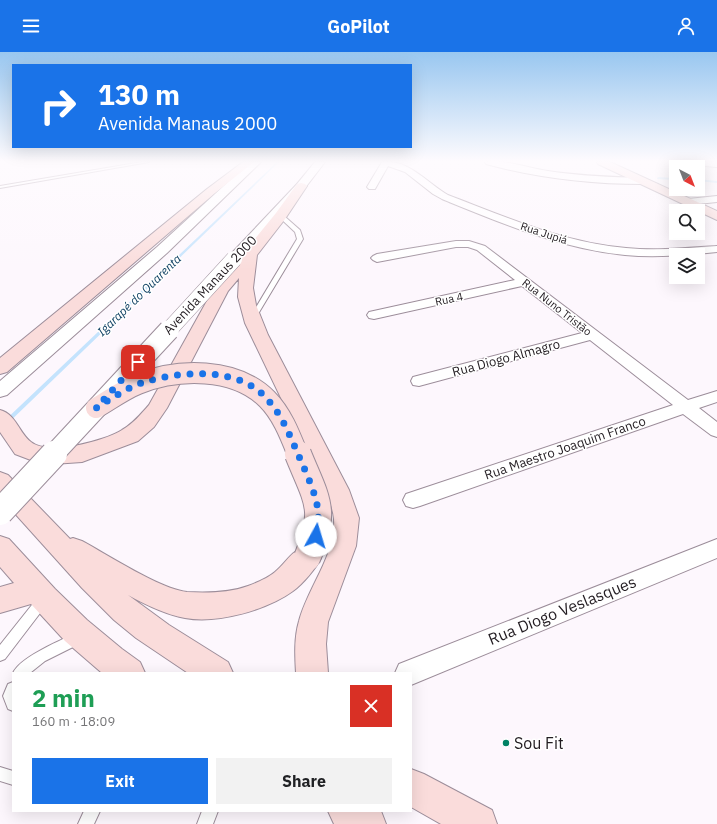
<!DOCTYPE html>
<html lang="en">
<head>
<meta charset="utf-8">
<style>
  :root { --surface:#fff; --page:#f2f2f2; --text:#202124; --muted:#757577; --accent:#1a73e8 }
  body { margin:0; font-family:"IBM Plex Sans",sans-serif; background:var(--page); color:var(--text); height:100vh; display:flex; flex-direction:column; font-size:15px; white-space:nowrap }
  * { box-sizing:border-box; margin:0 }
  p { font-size:13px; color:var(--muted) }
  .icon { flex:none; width:22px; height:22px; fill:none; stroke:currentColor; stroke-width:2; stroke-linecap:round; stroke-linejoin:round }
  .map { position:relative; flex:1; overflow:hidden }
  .drawer { position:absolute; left:12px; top:620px; width:400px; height:140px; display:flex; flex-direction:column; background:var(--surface); border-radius:0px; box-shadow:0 4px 16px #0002 }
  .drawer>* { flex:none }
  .banner { position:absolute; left:12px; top:12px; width:400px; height:84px; border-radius:0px; box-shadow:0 4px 16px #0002; background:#1a73e8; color:#fff; overflow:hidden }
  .needle { width:26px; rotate:138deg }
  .tools { position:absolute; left:669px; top:108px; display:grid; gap:8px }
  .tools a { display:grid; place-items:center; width:36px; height:36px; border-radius:0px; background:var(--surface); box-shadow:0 4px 16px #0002; font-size:20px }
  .pin { position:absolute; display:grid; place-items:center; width:34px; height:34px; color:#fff; margin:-17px; border-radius:8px; box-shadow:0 2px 6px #0006 }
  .me { position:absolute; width:44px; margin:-22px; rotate:6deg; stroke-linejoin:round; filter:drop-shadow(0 0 3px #0008) }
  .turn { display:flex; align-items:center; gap:14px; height:84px; padding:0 20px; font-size:18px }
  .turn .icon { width:52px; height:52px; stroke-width:2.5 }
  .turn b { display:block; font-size:28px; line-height:34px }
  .round { display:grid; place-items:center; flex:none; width:42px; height:42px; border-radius:0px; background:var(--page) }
  .summary { display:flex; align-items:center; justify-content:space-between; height:68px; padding:0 20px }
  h1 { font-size:24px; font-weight:700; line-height:30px; color:#1e9e55 }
  .action { display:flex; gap:8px; margin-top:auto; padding:8px 20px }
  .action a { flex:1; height:46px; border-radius:0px; background:var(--accent); color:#fff; font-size:16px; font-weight:700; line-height:46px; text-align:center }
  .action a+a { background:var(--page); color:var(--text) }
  header { display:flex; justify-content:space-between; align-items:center; height:52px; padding:0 20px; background:var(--accent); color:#fff; font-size:18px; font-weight:700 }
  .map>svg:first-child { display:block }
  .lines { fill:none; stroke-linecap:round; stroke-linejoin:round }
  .stream { fill:#c4e3fd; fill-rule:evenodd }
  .service-casing { stroke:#9c8d9a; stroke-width:2 }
  .minor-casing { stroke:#9c8d9a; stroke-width:2 }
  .tertiary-casing { stroke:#9c8d9a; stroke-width:2 }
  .secondary-casing { stroke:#9c8d9a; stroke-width:2 }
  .service { fill:#fff; fill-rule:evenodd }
  .minor { fill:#fff; fill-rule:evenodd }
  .tertiary { fill:#fff; fill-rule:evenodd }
  .secondary { fill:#fadcdb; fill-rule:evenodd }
  .tertiary-bridge-far2-casing { stroke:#9c8d9a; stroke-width:17; stroke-linecap:butt }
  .tertiary-bridge-far1-casing { stroke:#9c8d9a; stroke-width:22; stroke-linecap:butt }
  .tertiary-bridge-casing { stroke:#9c8d9a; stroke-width:28; stroke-linecap:butt }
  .secondary-bridge-far1-casing { stroke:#9c8d9a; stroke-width:22; stroke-linecap:butt }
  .secondary-bridge-casing { stroke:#9c8d9a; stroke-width:28; stroke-linecap:butt }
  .tertiary-bridge-far2 { stroke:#fff; stroke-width:16 }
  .tertiary-bridge-far1 { stroke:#fff; stroke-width:20 }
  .tertiary-bridge { stroke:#fff; stroke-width:26 }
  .secondary-bridge-far1 { stroke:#fadcdb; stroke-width:20 }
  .secondary-bridge { stroke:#fadcdb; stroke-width:26 }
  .route { stroke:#1a73e8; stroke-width:7; stroke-dasharray:0 12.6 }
  .poi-dot { fill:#008264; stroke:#fff; stroke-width:1.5 }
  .labels { text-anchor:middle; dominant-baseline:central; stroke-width:3; stroke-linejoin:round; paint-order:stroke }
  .far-street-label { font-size:11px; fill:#221c21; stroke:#fff }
  .far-water-label { font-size:12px; font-style:italic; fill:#093c5f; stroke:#fff }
  .street-label { font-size:13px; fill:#221c21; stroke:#fff }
  .near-street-label { font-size:16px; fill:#221c21; stroke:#fff }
  .near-poi-label { font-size:16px; fill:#221c21; stroke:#fff; text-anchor:start }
</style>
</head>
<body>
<header><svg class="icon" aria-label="menu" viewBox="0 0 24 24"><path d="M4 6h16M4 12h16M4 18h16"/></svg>GoPilot<svg class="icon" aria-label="person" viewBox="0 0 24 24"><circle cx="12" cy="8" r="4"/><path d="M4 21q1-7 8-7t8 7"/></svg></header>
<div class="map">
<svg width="717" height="772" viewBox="0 0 717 772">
  <rect width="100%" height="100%" fill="#fdf7fd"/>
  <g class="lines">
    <!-- stream -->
    <path class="stream" d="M277 110H279L2 377 0 378V373Z
      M658 125 676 126V128L657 127Z
      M698 127 717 129V131L698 129Z"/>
    <defs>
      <path id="service" d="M142 110H149L0 136V134Z
        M279 163H283L300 178 303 187 255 267 252 269 250 268 249 267 297 187 295 180 279 165Z
        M43 543 47 544 49 548 47 552 5 607 0 609V593L39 544Z
        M79 580 83 582 85 586 83 590 45 609 30 621H13C20 605 63 587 79 580Z
        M13 630V659L8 657 3 644 8 632Z
        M0 715 13 719V733L0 729Z
        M84 759H100L94 772H78Z
        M202 759H218L213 772H197Z"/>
      <path id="minor" d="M382 110C409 107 427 131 448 143 506 165 564 191 626 196 656 199 687 196 717 194V200C687 203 656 206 625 203 561 197 501 171 442 147L433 142 405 120 388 114 375 137H369L367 135Z
        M687 110H717V115L691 113Z
        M717 144V150L688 153 683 150 688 147Z
        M456 189H469L485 194 688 348 717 339V350L699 356 717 370V385L711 383 683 362 420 454 413 456 406 454 403 448 406 442 673 353 590 288 419 334 413 333 411 329 413 325 582 281 522 234 374 267 369 266 367 263 369 260 515 228 477 198 468 195H456L377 210 373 208 371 206 373 204 377 202Z
        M717 487V506L411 633V621H395L399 612Z"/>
      <path id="tertiary" d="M250 110H261L167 201 7 343 0 345V329L157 195Z
        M315 110H325L305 136 239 210 234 211 229 210 227 207 229 204 297 132Z
        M485 110C505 107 528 116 548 119 580 124 611 125 643 126L649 129 643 132C590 132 538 126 486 112Z"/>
      <path id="secondary" d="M243 110H254L215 141 7 320 0 322V306L207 137Z
        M597 110H610L717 159V168L598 112Z
        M301 131 305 132 307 134 285 167 257 203 253 236 256 253 268 283 349 438 359 466 356 494 328 570 326 592 328 621H296C295 604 294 586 299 569 308 535 336 503 334 467 333 457 329 447 325 438L245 271 238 245 239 226 228 239 167 356 154 375 138 389 82 410 53 412 36 410 15 402 0 380V358C16 362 19 381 31 390 48 404 105 389 122 378 133 372 141 362 149 353L213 238 276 161 297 132Z
        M0 420 8 423 70 487 73 486 82 489C108 503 160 537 187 540 206 541 229 541 248 534 256 531 268 526 275 520 290 508 294 490 317 498L321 506C316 516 303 532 293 539 267 558 217 572 185 566 167 563 144 552 128 543L169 573 228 610 233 621H188L136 586 114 568 82 536 0 445Z
        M0 484 9 487 55 537 87 568 122 597 140 610 145 621H102L65 589 31 552 0 561V535L14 531 0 515Z
        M411 717 424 722 492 758 497 772H441L411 755Z
        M328 759H381L386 772H334Z"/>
    </defs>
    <!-- service casing -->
    <use href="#service" class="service-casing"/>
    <!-- minor casing -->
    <use href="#minor" class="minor-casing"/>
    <!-- tertiary casing -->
    <use href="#tertiary" class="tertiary-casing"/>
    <!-- secondary casing -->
    <use href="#secondary" class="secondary-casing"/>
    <!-- service -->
    <use href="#service" class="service"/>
    <!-- minor -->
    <use href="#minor" class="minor"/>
    <!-- tertiary -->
    <use href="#tertiary" class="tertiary"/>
    <!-- secondary -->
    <use href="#secondary" class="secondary"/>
    <defs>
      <path id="tertiary-bridge-far2" d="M168 279 234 207"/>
      <path id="tertiary-bridge-far1" d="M53 403 169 278"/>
      <path id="tertiary-bridge" d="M0 460 54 402"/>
      <path id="secondary-bridge-far1" d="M96 356C110 348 123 338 138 332 178 316 235 315 267 347 282 362 290 383 298 403"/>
      <path id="secondary-bridge" d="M298 402C316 447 328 457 307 506"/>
    </defs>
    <!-- tertiary-bridge-far2 casing -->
    <use href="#tertiary-bridge-far2" class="tertiary-bridge-far2-casing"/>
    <!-- tertiary-bridge-far1 casing -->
    <use href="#tertiary-bridge-far1" class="tertiary-bridge-far1-casing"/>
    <!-- tertiary-bridge casing -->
    <use href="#tertiary-bridge" class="tertiary-bridge-casing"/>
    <!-- secondary-bridge-far1 casing -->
    <use href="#secondary-bridge-far1" class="secondary-bridge-far1-casing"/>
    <!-- secondary-bridge casing -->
    <use href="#secondary-bridge" class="secondary-bridge-casing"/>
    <!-- tertiary-bridge-far2 -->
    <use href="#tertiary-bridge-far2" class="tertiary-bridge-far2"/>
    <!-- tertiary-bridge-far1 -->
    <use href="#tertiary-bridge-far1" class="tertiary-bridge-far1"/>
    <!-- tertiary-bridge -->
    <use href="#tertiary-bridge" class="tertiary-bridge"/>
    <!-- secondary-bridge-far1 -->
    <use href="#secondary-bridge-far1" class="secondary-bridge-far1"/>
    <!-- secondary-bridge -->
    <use href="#secondary-bridge" class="secondary-bridge"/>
  </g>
  <!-- sky -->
  <linearGradient id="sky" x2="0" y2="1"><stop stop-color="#99c7f0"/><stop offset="0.5" stop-color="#fefbfe"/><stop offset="1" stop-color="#fefbfe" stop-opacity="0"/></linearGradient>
  <rect width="717" height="218" fill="url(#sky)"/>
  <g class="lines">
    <!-- route -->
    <path class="route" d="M138 310 96 356C111 347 126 336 144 330 181 319 239 314 267 347 281 362 289 381 297 400 304 416 317 443 318 460 319 468 317 477 316 484"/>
  </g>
  <!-- markers -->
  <circle class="poi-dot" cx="506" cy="691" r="4"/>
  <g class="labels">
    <!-- far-street labels -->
    <g class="far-street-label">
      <text transform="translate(544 181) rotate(18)">Rua Jupiá</text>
      <text transform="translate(449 247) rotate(-12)">Rua 4</text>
      <text transform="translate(557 255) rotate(38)">Rua Nuno Tristão</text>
    </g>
    <!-- far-water labels -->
    <g class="far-water-label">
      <text transform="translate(139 243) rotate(-44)">Igarapé do Quarenta</text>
    </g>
    <!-- street labels -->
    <g class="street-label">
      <text transform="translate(210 233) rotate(-47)">Avenida Manaus 2000</text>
      <text transform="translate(506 306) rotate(-15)">Rua Diogo Almagro</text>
      <text transform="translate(565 396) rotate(-19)">Rua Maestro Joaquim Franco</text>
    </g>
    <!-- near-street labels -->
    <g class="near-street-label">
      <text transform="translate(562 558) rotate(-22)">Rua Diogo Veslasques</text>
    </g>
    <!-- near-poi labels -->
    <g class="near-poi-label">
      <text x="514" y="691">Sou Fit</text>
    </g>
  </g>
</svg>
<div class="tools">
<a><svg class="needle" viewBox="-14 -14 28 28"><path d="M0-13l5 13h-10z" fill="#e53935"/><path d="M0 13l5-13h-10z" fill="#757577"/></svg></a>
<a><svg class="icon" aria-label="search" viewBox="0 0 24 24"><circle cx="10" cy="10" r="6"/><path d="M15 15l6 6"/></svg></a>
<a><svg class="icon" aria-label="layers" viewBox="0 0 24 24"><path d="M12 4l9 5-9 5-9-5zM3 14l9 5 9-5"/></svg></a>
</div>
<div class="pin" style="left:138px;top:310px;background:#d93025"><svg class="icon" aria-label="arrive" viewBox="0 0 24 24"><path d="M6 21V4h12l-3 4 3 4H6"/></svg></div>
<svg class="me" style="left:316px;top:484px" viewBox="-20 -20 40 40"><circle r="19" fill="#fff"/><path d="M0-13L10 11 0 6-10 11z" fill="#1a73e8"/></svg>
<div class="banner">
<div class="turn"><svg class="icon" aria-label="right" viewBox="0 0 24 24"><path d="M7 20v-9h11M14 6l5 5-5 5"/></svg><div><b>130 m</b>Avenida Manaus 2000</div></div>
</div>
<section class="drawer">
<div class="summary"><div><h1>2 min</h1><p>160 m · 18:09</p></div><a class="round" style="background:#d93025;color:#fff"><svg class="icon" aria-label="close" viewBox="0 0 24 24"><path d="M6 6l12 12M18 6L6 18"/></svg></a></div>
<div class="action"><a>Exit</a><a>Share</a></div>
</section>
</div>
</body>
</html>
